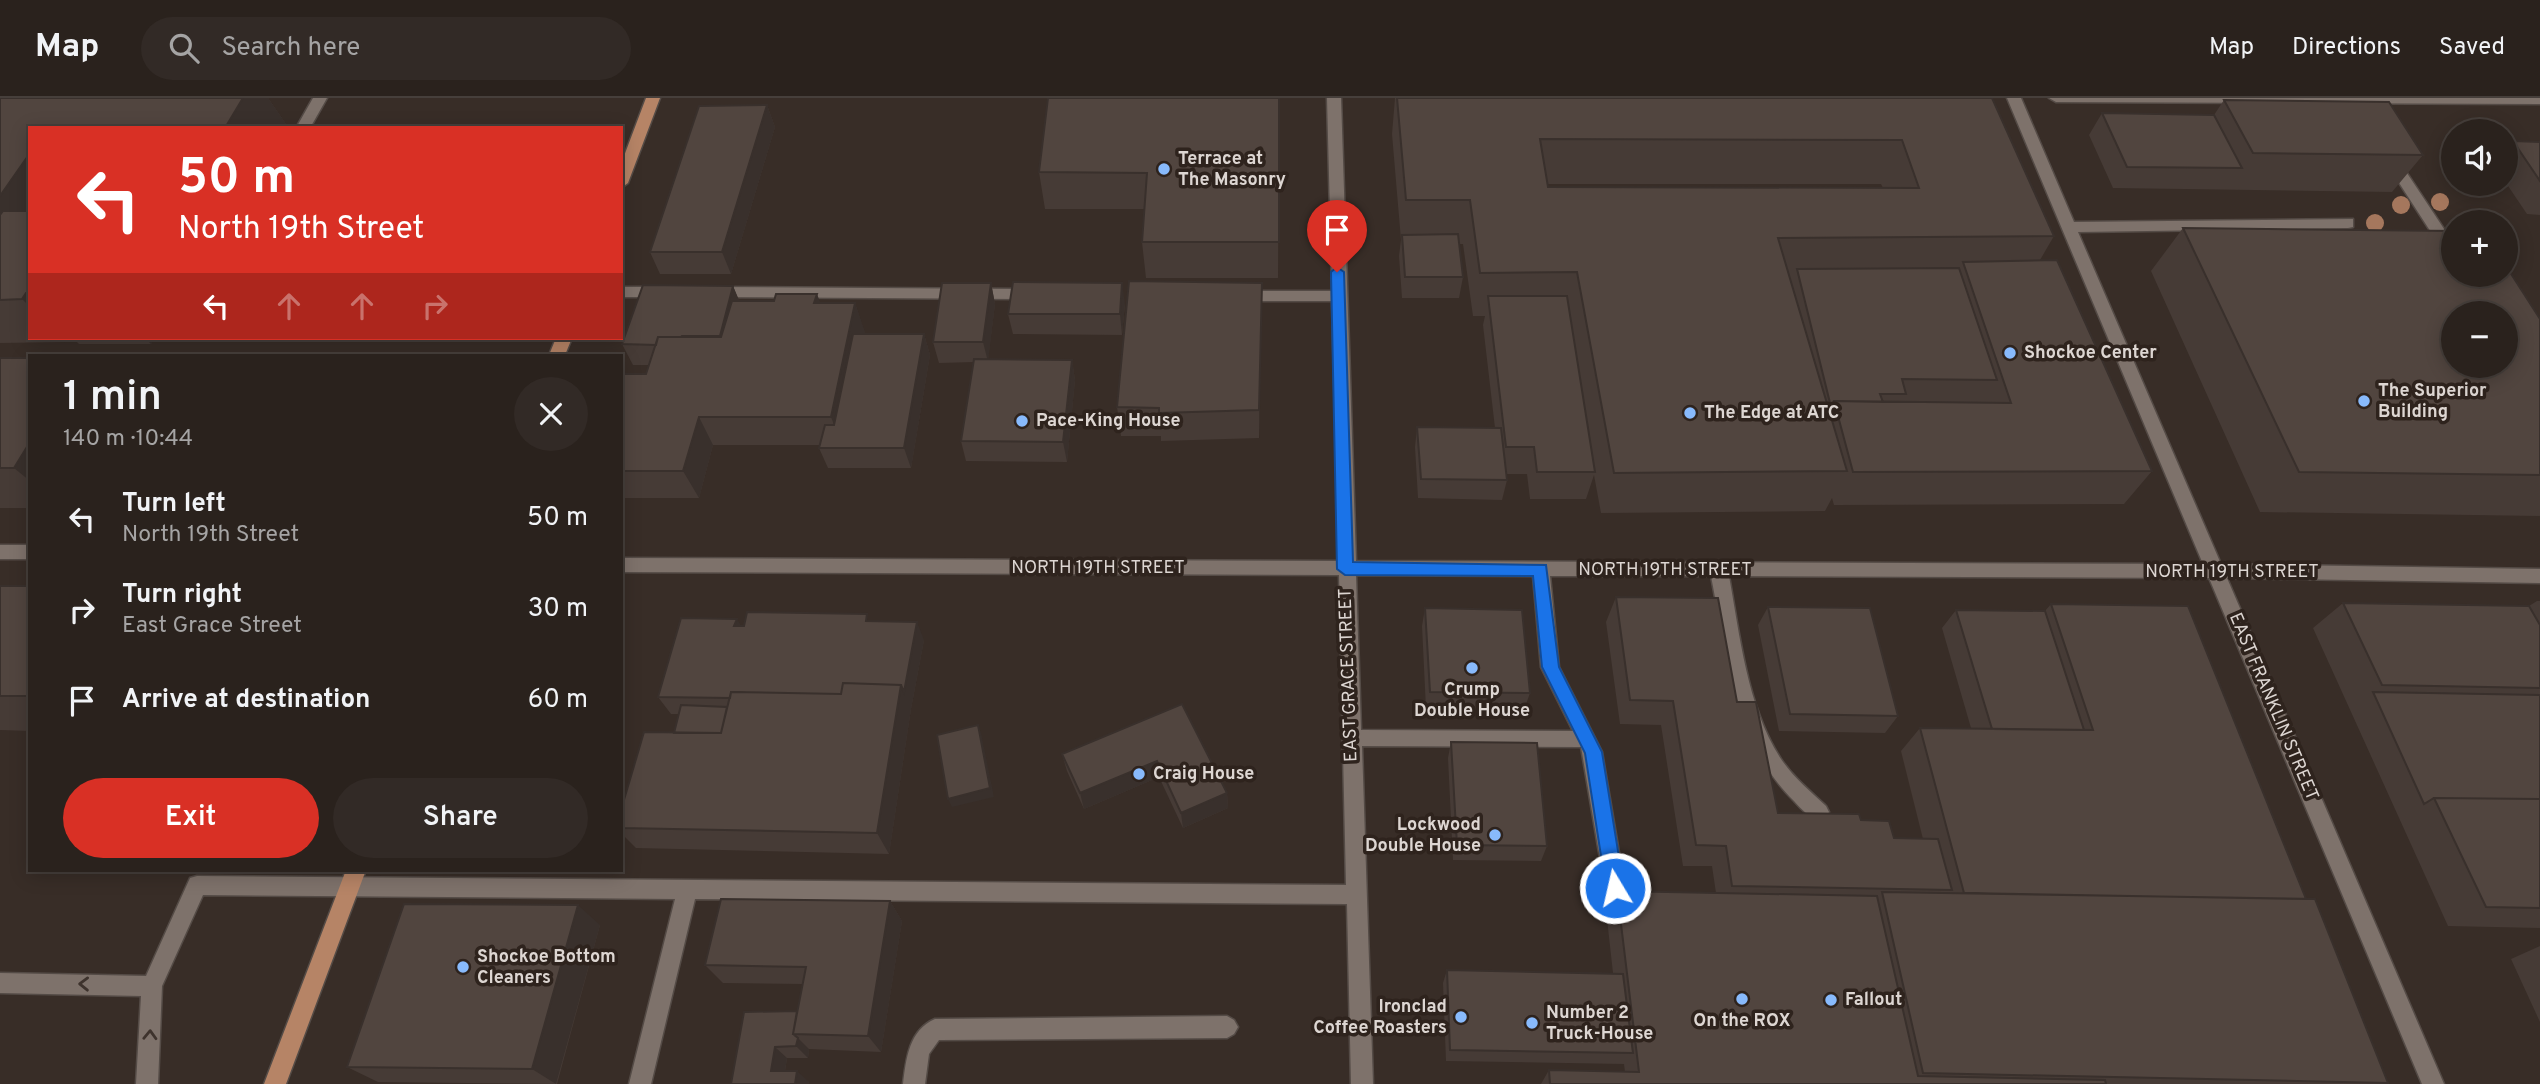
<!DOCTYPE html>
<html lang="en">
<head>
<meta charset="utf-8">
<style>
  :root { --surface:#2a221d; --page:#322a26; --text:#f1f3f6; --muted:#a5a4a4; --line:#463f3b; --accent:#d93025 }
  body { margin:0; font-family:Overpass,sans-serif; background:var(--page); color:var(--text); height:100vh; display:flex; flex-direction:column; font-size:26px; white-space:nowrap }
  * { box-sizing:border-box; margin:0 }
  p { font-size:23px; color:var(--muted) }
  .icon { flex:none; width:38px; height:38px; fill:none; stroke:currentColor; stroke-width:2; stroke-linecap:round; stroke-linejoin:round }
  .map { position:relative; flex:1; overflow:hidden }
  .details { position:absolute; left:28px; top:256px; width:595px; height:518px; display:flex; flex-direction:column; background:var(--surface); border-radius:0px; box-shadow:0 4px 18px #0003,0 0 0 2px var(--line) }
  .details>* { flex:none }
  .banner { position:absolute; left:28px; top:28px; width:595px; height:214px; border-radius:0px; box-shadow:0 4px 18px #0003,0 0 0 2px var(--line); background:#d93025; color:#fff; overflow:hidden }
  .tools { position:absolute; left:2441px; top:21px; display:grid; gap:14px }
  .tools a { display:grid; place-items:center; width:77px; height:77px; border-radius:50%; background:var(--surface); box-shadow:0 4px 18px #0003,0 0 0 2px var(--line); font-size:35px }
  .pin { position:absolute; display:grid; place-items:center; width:60px; height:60px; color:#fff; margin:-72px -30px; border-radius:50% 50% 50% 0; rotate:-45deg; box-shadow:0 0 7px #0007 }
  .pin .icon { rotate:45deg }
  .me { position:absolute; width:77px; margin:-38px; rotate:351deg; stroke-linejoin:round; filter:drop-shadow(0 0 5px #0008) }
  .turn { display:flex; align-items:center; gap:24px; height:147px; padding:0 35px; font-size:32px }
  .turn .icon { width:91px; height:91px; stroke-width:2.5 }
  .turn b { display:block; font-size:49px; line-height:60px }
  .lanes { display:flex; align-items:center; height:66px; padding:0 35px; background:#0003; justify-content:center; gap:35px; direction:ltr }
  .lanes .off { opacity:.35 }
  .round { display:grid; place-items:center; flex:none; width:74px; height:74px; border-radius:37px; background:var(--page) }
  .overview { display:flex; align-items:center; justify-content:space-between; height:119px; padding:0 35px }
  h1 { font-size:42px; font-weight:600; line-height:52px }
  .button { display:flex; gap:14px; margin-top:auto; padding:14px 35px }
  .button a { flex:1; height:80px; border-radius:42px; background:var(--accent); color:#fff; font-size:28px; font-weight:600; line-height:80px; text-align:center }
  .button a+a { background:var(--page); color:var(--text) }
  ul { padding:0; list-style:none }
  li { display:flex; align-items:center; gap:21px; height:91px; padding:0 35px }
  li div { flex:1 }
  li b { display:block; font-size:26px }
  li em { font-style:normal }
  header { display:flex; align-items:center; gap:42px; box-sizing:border-box; height:98px; padding:0 35px; background:var(--surface); border-bottom:2px solid var(--line) }
  header strong { font-size:33px }
  nav { display:flex; gap:38px; margin-inline-start:auto; font-size:24px }
  .search { width:490px; height:63px; background:var(--page); display:flex; align-items:center; gap:18px; box-sizing:border-box; padding:0 24px; border-radius:38px; color:var(--muted); font-size:26px }
  .map>svg:first-child { display:block }
  .lines { fill:none; stroke-linecap:round; stroke-linejoin:round }
  .minor-casing { stroke:#544b46; stroke-width:3 }
  .major-casing { stroke:#544b46; stroke-width:3 }
  .minor { fill:#7e726b; fill-rule:evenodd }
  .major { fill:#b68466; fill-rule:evenodd }
  .tree { fill:#a5775d }
  .wall { fill:#463b36; fill-rule:evenodd }
  .shaded-wall { fill:#39302c }
  .building { fill:#51453f; stroke:#39302c; stroke-width:2; fill-rule:evenodd }
  .oneway { stroke:#3e332d }
  .route { fill:#1a73e8; stroke:#114b97; stroke-width:2 }
  .poi-dot { fill:#88bafc; stroke:#2e231d; stroke-width:2.5 }
  .labels { text-anchor:middle; dominant-baseline:central; stroke-width:7; stroke-linejoin:round; paint-order:stroke }
  .poi-label { font-size:18px; font-weight:bold; fill:#ddd6d2; stroke:#2e231d; text-anchor:start }
  .street-label { font-size:18px; fill:#ddd6d2; stroke:#2e231d }
</style>
</head>
<body>
<header>
<strong>Map</strong>
<div class="search"><svg class="icon" aria-label="search" viewBox="0 0 24 24"><circle cx="10" cy="10" r="6"/><path d="M15 15l6 6"/></svg>Search here</div>
<nav><a>Map</a><a>Directions</a><a>Saved</a></nav>
</header>
<div class="map">
<svg width="2540" height="986" viewBox="0 0 2540 986">
  <rect width="100%" height="100%" fill="#382d27"/>
  <g class="lines">
    <defs>
      <path id="minor" d="M313 0H327L310 30H296Z
        M1327 0H1341L1356 463 2203 466 2007 0H2021L2074 124 2353 121V129L2348 130 2078 134 2221 466 2540 471V485L2227 480 2444 986H2422L2209 480 1729 478C1740 538 1747 609 1781 661 1793 679 1810 693 1826 708L1829 714 1826 720 1819 723C1809 719 1801 711 1794 703 1735 646 1726 555 1711 478H1550L1559 569 1602 654 1625 790 1622 797 1615 799 1608 797 1605 790 1581 649 1362 648 1373 986H1351L1347 806 695 801 651 986H629L675 801 203 797 162 888 158 986H136L141 898 0 895V875L146 878 190 780 197 778 1346 787 1339 477 621 474V460L1339 463 1332 203H1241L1233 198 1241 193H1332ZM1356 477 1533 478 1541 569 1573 633 1361 632Z
        M2049 0H2540V6L2056 4Z
        M2390 55 2395 57 2454 146V163L2449 162 2383 60Z
        M621 189H663L671 194 663 199H621Z
        M712 189 1034 191 1042 196 1034 201 712 199 704 194Z
        M0 447H30V461H0Z
        M1227 918 1234 922 1238 929 1234 936 1227 940 939 942 929 956 925 986H903C906 961 909 932 935 921Z"/>
      <path id="major" d="M646 0H660L628 85 621 90V66Z
        M556 240H572L565 257H549Z
        M346 772H366L286 986H264Z"/>
    </defs>
    <!-- minor casing -->
    <use href="#minor" class="minor-casing"/>
    <!-- major casing -->
    <use href="#major" class="major-casing"/>
    <!-- minor -->
    <use href="#minor" class="minor"/>
    <!-- major -->
    <use href="#major" class="major"/>
  </g>
  <!-- trees -->
  <g class="tree">
    <circle cx="2440" cy="104" r="9"/>
    <circle cx="2401" cy="107" r="9"/>
    <circle cx="2375" cy="125" r="9"/>
  </g>
  <!-- wall -->
  <path class="wall" d="M0 0H268L286 26 284 30H30V240H69L66 244 0 245Z
    M1279 0 1278 180H1146L1142 144 1144 111H1045L1039 74Z
    M1395 0H1992L2054 138 2040 162 2152 373 2124 406 1834 407 1832 400 1825 413 1601 415 1594 377 1586 401H1530L1527 376H1506L1507 382 1502 402 1418 400 1415 349 1417 329 1495 330 1483 227 1485 218H1473L1463 146H1459L1463 179 1459 200H1402L1399 158 1401 142 1392 36ZM1547 86H1881L1883 90 1548 89Z
    M2224 2 2423 57 2392 94 2113 90 2089 37 2102 15 2214 17Z
    M767 7 775 29 731 176H660L650 154Z
    M2513 43 2540 44V117L2527 116 2506 85V51Z
    M2183 130 2540 221V418L2260 414 2151 173Z
    M991 185 995 206 988 261 1072 262 1075 282 1067 364 966 363 961 343 974 264 939 265 933 244Z
    M1262 185 1259 340 1161 343V338H1121L1117 309Z
    M733 188 739 203 855 205 865 236H924L930 257 911 370H828L819 350 820 347H713L699 400H621V276H646L649 267H633L622 246Z
    M1125 206 1122 237 1013 236 1008 216Z
    M73 240H155L151 246H79Z
    M0 260H30V410H0Z
    M0 488H30V633L0 632Z
    M1616 499 1737 604 1778 715 1861 722 1894 740 1923 741 1901 653 1920 630H1971L1942 530 1956 512 2045 513 2051 506 2306 801 2388 985 2385 986H1541L1549 972 1625 974 1624 966 1446 963 1443 885 1447 872 1613 875 1606 812 1617 793 1716 795 1712 768H1683L1661 627 1620 626 1606 524Z
    M2537 503H2540V830L2448 828 2313 530 2343 505 2529 508Z
    M1768 509 1898 618 1885 635 1779 633 1758 527Z
    M1425 510 1530 595 1524 612 1426 611 1422 528Z
    M870 523 924 542 911 611 889 756 636 750 621 735V712L674 635 679 616H671L658 599 741 528Z
    M1182 606 1227 695 1228 710 1183 730 1159 679 1084 711 1067 673 1062 656Z
    M1451 644 1547 748 1541 763 1453 762 1448 660Z
    M890 803 902 823 881 954 809 951 808 960H787L785 973 809 984 808 986H731L797 913 803 886 723 885 705 867Z
    M600 827 557 986 378 984 347 969Z
    M2540 848V924L2511 861Z"/>
  <!-- shaded-wall -->
  <path class="shaded-wall" d="M243 0H268L286 26 284 30H225Z
    M767 7 775 29 731 176 722 154Z
    M30 55V162L0 139V98Z
    M991 185 995 206 988 264 983 244Z
    M1122 185 1125 206 1122 237 1120 216Z
    M1262 185V215L1259 340V312Z
    M733 188 742 209 729 259 720 238Z
    M26 195 30 199V209L22 201Z
    M817 196 828 225 814 205Z
    M855 205 865 234 842 347 831 319Z
    M924 236 930 257 911 370 904 350Z
    M62 240H69L66 244Z
    M145 240H155L151 246Z
    M1072 262 1075 282 1067 364 1063 344Z
    M699 319 713 347 699 400 683 373Z
    M30 344V383L14 370Z
    M737 521 748 539 734 528Z
    M917 524 924 542 911 611 889 756 877 735 901 587Z
    M978 627 981 635 994 699 952 709 948 701Z
    M1157 663 1159 679 1084 711 1080 695Z
    M1227 695 1228 710 1183 730 1181 715Z
    M890 803 902 823 881 954 868 938Z
    M578 807 600 827 556 986 532 971Z
    M798 940 809 951 808 960 796 948Z
    M775 949 787 960 783 984 771 973Z
    M797 973 809 984 808 986H795Z"/>
  <!-- building -->
  <path class="building" d="M0 0H243L225 30H30V55L0 98Z
    M1048 0H1279V144H1142L1147 75 1039 74Z
    M1397 0H1992L2054 138 1778 140 1847 373 1614 375 1577 174 1480 175 1470 102H1406ZM1540 41 1902 42 1919 90 1548 89Z
    M2224 2 2389 4 2423 57 2253 55Z
    M767 7 722 154H650L699 8Z
    M2102 15 2214 17 2242 70 2127 69Z
    M2513 43 2540 44V83Z
    M3 113H30V195H26L22 201 0 202V117Z
    M2183 130 2454 133V177H2506V168L2540 221V377L2299 374ZM2454 215H2506V268H2454Z
    M1458 136 1463 179H1405L1402 137Z
    M2057 162 2152 373 1853 374 1834 303 2011 305 1963 164Z
    M1959 170 1997 282 1902 281 1906 296H1880L1883 304 1834 303 1831 309 1797 171Z
    M1129 183 1262 185 1259 312 1159 315V310L1117 309Z
    M1013 184 1122 185 1120 216H1008Z
    M942 185H991L983 244H933Z
    M643 187 733 188 720 238H682L681 239H658L656 247 622 246Z
    M776 196H817L814 205H855L831 319H699L683 373H621V276H646L658 239H721L732 203H774Z
    M1488 198H1567L1595 374H1537L1534 349H1506Z
    M853 236H924L904 350H819L825 327H834Z
    M0 260H30V344L14 370H0Z
    M974 261 1072 262 1063 344 961 343Z
    M1417 329 1501 330 1507 382 1421 381Z
    M0 488H30V598H0Z
    M1616 499 1718 500 1737 604H1756L1778 715 1859 716 1861 722 1889 723 1894 740 1938 741 1952 792 1732 788 1726 748 1696 747 1673 603 1630 602Z
    M2343 505 2529 508 2540 527V590L2382 587Z
    M2051 506 2188 508 2306 801 1964 795 1920 630 2093 632Z
    M1768 509 1870 510 1898 618 1790 616Z
    M1425 510 1522 512 1530 595 1430 594Z
    M1956 512 2045 513 2084 632 1992 631Z
    M747 514 867 516 866 523 917 524 904 594 901 587 843 585 841 596 731 594 730 600 658 599 681 520 737 521 734 528H744Z
    M843 585 901 587 877 735 621 730V712L644 634 721 635 731 594 841 596Z
    M2373 594 2540 597V701L2434 700 2424 706Z
    M1182 606 1227 695 1181 715 1157 663 1080 695 1062 656Z
    M681 607 727 609 721 635H674Z
    M978 627 990 690 948 701 937 637Z
    M1451 644 1537 645 1547 748 1457 747Z
    M2434 700 2540 701V810L2486 809Z
    M1617 793 1877 798 1918 978 2105 982 2106 986H1550L1549 972 1639 974Z
    M1882 794 2315 801 2388 985 1923 975Z
    M721 801 890 803 868 938 793 936 806 869 705 867Z
    M404 806 578 807 532 971 347 969Z
    M1447 872 1623 876 1633 955 1450 952Z
    M797 913 793 936 798 940 796 948 775 949 771 973H797L795 986H731L744 914Z"/>
  <!-- one-way arrows -->
  <defs><path id="oneway-chevron" d="M-2-3.5L2.5 0L-2 3.5" fill="none" stroke-width="1.6" stroke-linecap="round" stroke-linejoin="round" transform="scale(1.75)"/></defs>
  <g class="oneway">
    <use href="#oneway-chevron" transform="translate(84 886) rotate(-179)"/>
    <use href="#oneway-chevron" transform="translate(150 937) rotate(-88)"/>
  </g>
  <!-- route -->
  <path class="route" d="M1337 169 1344 174 1353 464 1546 467 1559 569 1602 654 1624 790 1621 796 1615 798 1608 796 1606 790 1585 655 1542 569 1533 478 1345 477 1337 471 1331 174Z"/>
  <!-- markers -->
  <g class="poi-dot">
    <circle cx="1164" cy="71" r="7"/>
    <circle cx="2010" cy="255" r="7"/>
    <circle cx="2364" cy="303" r="7"/>
    <circle cx="1690" cy="315" r="7"/>
    <circle cx="1022" cy="323" r="7"/>
    <circle cx="1472" cy="570" r="7"/>
    <circle cx="1139" cy="676" r="7"/>
    <circle cx="1495" cy="737" r="7"/>
    <circle cx="463" cy="869" r="7"/>
    <circle cx="1742" cy="901" r="7"/>
    <circle cx="1831" cy="902" r="7"/>
    <circle cx="1461" cy="919" r="7"/>
    <circle cx="1532" cy="925" r="7"/>
  </g>
  <g class="labels">
    <!-- poi labels -->
    <g class="poi-label">
      <text x="1178" y="61">Terrace at<tspan x="1178" dy="21">The Masonry</tspan></text>
      <text x="2024" y="255">Shockoe Center</text>
      <text x="2378" y="293">The Superior<tspan x="2378" dy="21">Building</tspan></text>
      <text x="1704" y="315">The Edge at ATC</text>
      <text x="1036" y="323">Pace-King House</text>
      <text x="1472" y="592" text-anchor="middle">Crump<tspan x="1472" dy="21">Double House</tspan></text>
      <text x="1153" y="676">Craig House</text>
      <text x="1481" y="727" text-anchor="end">Lockwood<tspan x="1481" dy="21">Double House</tspan></text>
      <text x="477" y="859">Shockoe Bottom<tspan x="477" dy="21">Cleaners</tspan></text>
      <text x="1845" y="902">Fallout</text>
      <text x="1447" y="909" text-anchor="end">Ironclad<tspan x="1447" dy="21">Coffee Roasters</tspan></text>
      <text x="1546" y="915">Number 2<tspan x="1546" dy="21">Truck-House</tspan></text>
      <text x="1742" y="923" text-anchor="middle">On the ROX</text>
    </g>
    <!-- street labels -->
    <g class="street-label">
      <text x="1098" y="470">NORTH 19TH STREET</text>
      <text x="1665" y="472">NORTH 19TH STREET</text>
      <text x="2232" y="474">NORTH 19TH STREET</text>
      <text transform="translate(1349 577) rotate(-92)">EAST GRACE STREET</text>
      <text transform="translate(2273 609) rotate(67)">EAST FRANKLIN STREET</text>
    </g>
  </g>
</svg>
<div class="tools">
<a><svg class="icon" aria-label="sound" viewBox="0 0 24 24"><path d="M4 9h4l5-4v14l-5-4H4zM17 9q2 3 0 6"/></svg></a>
<a>+</a>
<a>−</a>
</div>
<div class="pin" style="left:1337px;top:174px;background:#d93025"><svg class="icon" aria-label="arrive" viewBox="0 0 24 24"><path d="M6 21V4h12l-3 4 3 4H6"/></svg></div>
<svg class="me" style="left:1615px;top:790px" viewBox="-20 -20 40 40"><circle r="17" fill="#1a73e8" stroke="#fff" stroke-width="3"/><path d="M0-11L8 9 0 5-8 9z" fill="#fff"/></svg>
<div class="banner">
<div class="turn"><svg class="icon" aria-label="left" viewBox="0 0 24 24"><path d="M17 20v-9H6M10 6l-5 5 5 5"/></svg><div><b>50 m</b>North 19th Street</div></div>
<div class="lanes"><svg class="icon" aria-label="left" viewBox="0 0 24 24"><path d="M17 20v-9H6M10 6l-5 5 5 5"/></svg><svg class="icon off" aria-label="ahead" viewBox="0 0 24 24"><path d="M12 20V5M6 11l6-6 6 6"/></svg><svg class="icon off" aria-label="ahead" viewBox="0 0 24 24"><path d="M12 20V5M6 11l6-6 6 6"/></svg><svg class="icon off" aria-label="right" viewBox="0 0 24 24"><path d="M7 20v-9h11M14 6l5 5-5 5"/></svg></div>
</div>
<section class="details">
<div class="overview"><div><h1>1 min</h1><p>140 m · 10:44</p></div><a class="round"><svg class="icon" aria-label="close" viewBox="0 0 24 24"><path d="M6 6l12 12M18 6L6 18"/></svg></a></div>
<ul>
<li><svg class="icon" aria-label="left" viewBox="0 0 24 24"><path d="M17 20v-9H6M10 6l-5 5 5 5"/></svg><div><b>Turn left</b><p>North 19th Street</p></div><em>50 m</em></li>
<li><svg class="icon" aria-label="right" viewBox="0 0 24 24"><path d="M7 20v-9h11M14 6l5 5-5 5"/></svg><div><b>Turn right</b><p>East Grace Street</p></div><em>30 m</em></li>
<li><svg class="icon" aria-label="arrive" viewBox="0 0 24 24"><path d="M6 21V4h12l-3 4 3 4H6"/></svg><div><b>Arrive at destination</b></div><em>60 m</em></li>
</ul>
<div class="button"><a>Exit</a><a>Share</a></div>
</section>
</div>
</body>
</html>
